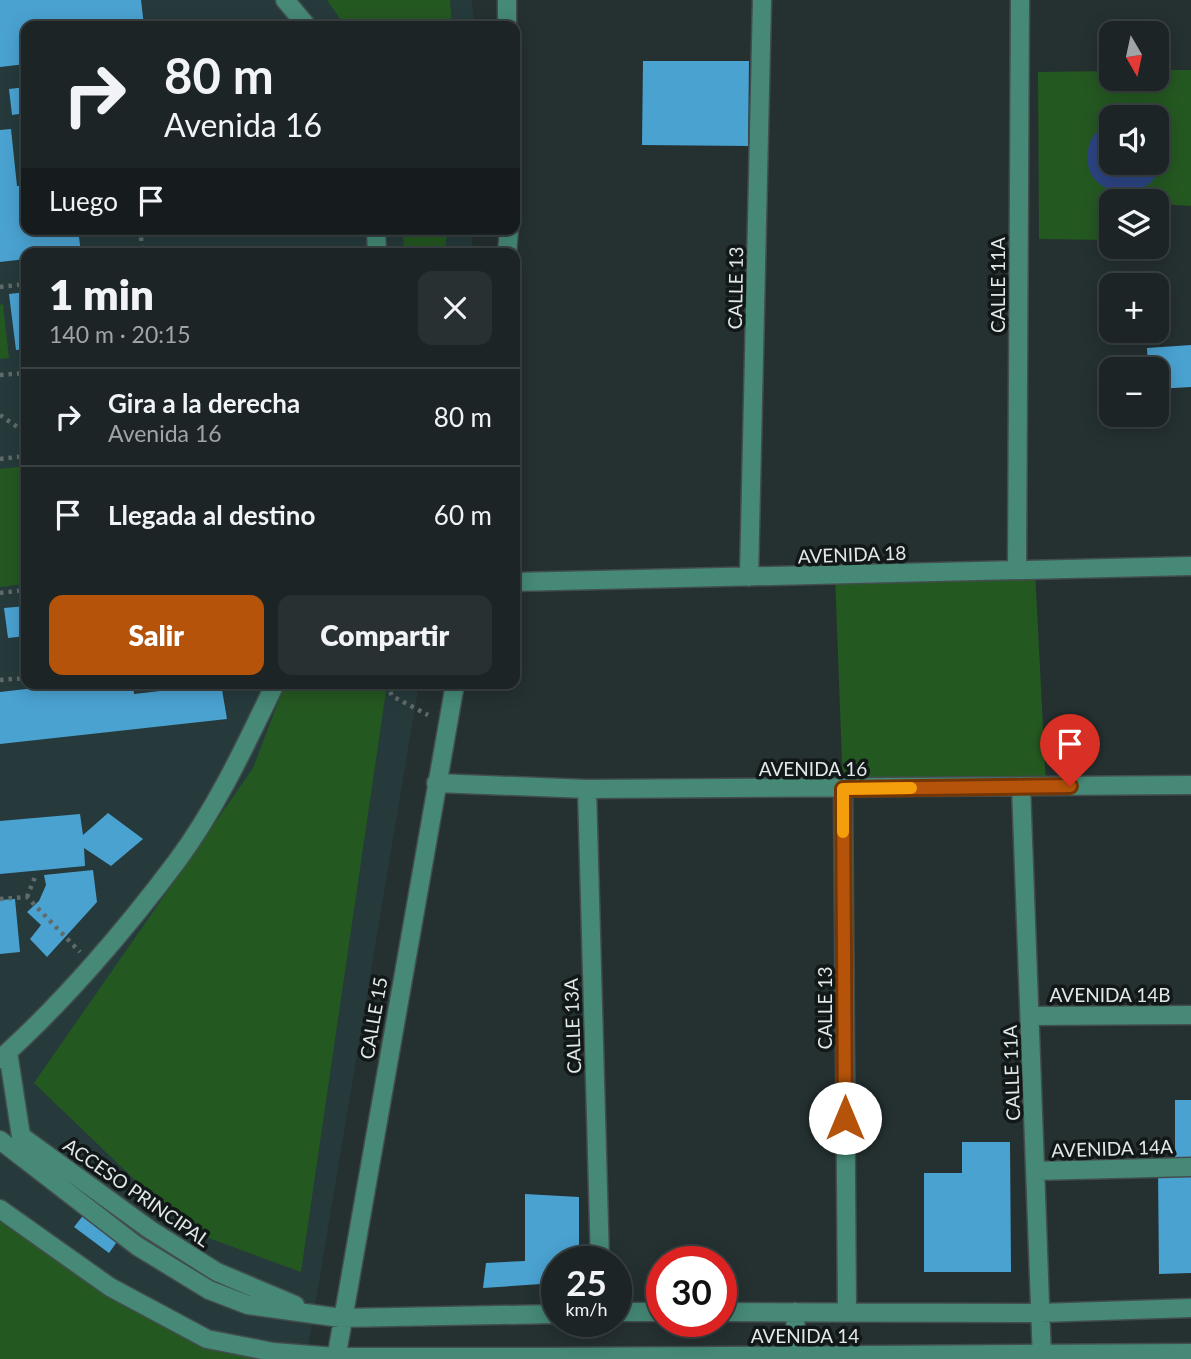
<!DOCTYPE html>
<html lang="es">
<head>
<meta charset="utf-8">
<style>
  :root { --surface:#1c2425; --page:#293032; --text:#f1f3f6; --muted:#a0a4a7; --line:#3a4142; --accent:#b45309 }
  body { margin:0; font-family:Lato,sans-serif; background:var(--page); color:var(--text); height:100vh; display:flex; flex-direction:column; font-size:26px; white-space:nowrap }
  * { box-sizing:border-box; margin:0 }
  p { font-size:23px; color:var(--muted) }
  .icon { flex:none; width:38px; height:38px; fill:none; stroke:currentColor; stroke-width:2; stroke-linecap:round; stroke-linejoin:round }
  .map { position:relative; flex:1; overflow:hidden }
  .details { position:absolute; left:21px; top:248px; width:499px; height:441px; display:flex; flex-direction:column; background:var(--surface); border-radius:14px; box-shadow:0 4px 18px #0003,0 0 0 2px var(--line) }
  .details>* { flex:none }
  .hud { position:absolute; left:21px; top:21px; width:499px; height:214px; border-radius:14px; box-shadow:0 4px 18px #0003,0 0 0 2px var(--line); background:#1c2425; color:var(--text); overflow:hidden }
  .needle { width:46px; rotate:171deg }
  .buttons { position:absolute; left:1099px; top:21px; display:grid; gap:14px }
  .buttons a { display:grid; place-items:center; width:70px; height:70px; border-radius:14px; background:var(--surface); box-shadow:0 4px 18px #0003,0 0 0 2px var(--line); font-size:35px }
  .speed { position:absolute; left:541px; top:1246px; display:flex; gap:14px; font-size:35px; font-weight:700; text-align:center }
  .speed>* { display:grid; place-content:center; width:91px; height:91px; border-radius:50%; background:var(--surface); box-shadow:0 4px 18px #0003,0 0 0 2px var(--line); line-height:1 }
  .speed small { font-size:18px; font-weight:400 }
  .speed .limit { border:10px solid #d22; background:#fff; color:#111 }
  .pin { position:absolute; display:grid; place-items:center; width:60px; height:60px; color:#fff; margin:-72px -30px; border-radius:50% 50% 50% 0; rotate:-45deg; box-shadow:0 0 7px #0007 }
  .pin .icon { rotate:45deg }
  .me { position:absolute; width:77px; margin:-38px; rotate:0deg; stroke-linejoin:round; filter:drop-shadow(0 0 5px #0008) }
  .turn { display:flex; align-items:center; gap:24px; height:147px; padding:0 28px; font-size:32px }
  .turn .icon { width:91px; height:91px; stroke-width:2.5 }
  .turn b { display:block; font-size:49px; line-height:60px }
  .then { display:flex; align-items:center; height:66px; padding:0 28px; background:#0003; gap:14px; font-size:26px }
  .round { display:grid; place-items:center; flex:none; width:74px; height:74px; border-radius:14px; background:var(--page) }
  .head { display:flex; align-items:center; justify-content:space-between; height:119px; padding:0 28px }
  h1 { font-size:42px; font-weight:800; line-height:52px }
  .primary-button { display:flex; gap:14px; margin-top:auto; padding:14px 28px }
  .primary-button a { flex:1; height:80px; border-radius:14px; background:var(--accent); color:#fff; font-size:28px; font-weight:800; line-height:80px; text-align:center }
  .primary-button a+a { background:var(--page); color:var(--text) }
  ul { padding:0; list-style:none }
  li { display:flex; align-items:center; gap:21px; height:98px; padding:0 28px; border-top:2px solid var(--line) }
  li div { flex:1 }
  li b { display:block; font-size:26px }
  li em { font-style:normal }
  .map>svg:first-child { display:block }
  .built { fill:#263a3c }
  .green { fill:#245821; fill-rule:evenodd }
  .water { fill:#2c4483 }
  .building { fill:#4aa2d1 }
  .lines { fill:none; stroke-linecap:round; stroke-linejoin:round }
  .minor-casing { stroke:#434d4e; stroke-width:21 }
  .path { stroke:#616a6b; stroke-width:4.5; stroke-dasharray:3.5 5; stroke-linecap:butt }
  .minor { stroke:#458976; stroke-width:18 }
  .route-casing { stroke:#753606; stroke-width:18 }
  .route { stroke:#b45309; stroke-width:12 }
  .slow { stroke:#f59e0b; stroke-width:12 }
  .labels { text-anchor:middle; dominant-baseline:central; stroke-width:7; stroke-linejoin:round; paint-order:stroke }
  .street-label { font-size:19px; fill:#e1e8e8; stroke:#121717 }
</style>
</head>
<body>
<div class="map">
<svg width="1191" height="1359" viewBox="0 0 1191 1359">
  <rect width="100%" height="100%" fill="#253031"/>
  <!-- built -->
  <path class="built" d="M0 0H472L474 26H26V229H473L471 254H26V684H419L306 1359H0Z"/>
  <!-- green -->
  <path class="green" d="M327 0H450L452 26H345Z
    M1157 70H1191V206L1111 201V240L1039 239 1038 72 1111 71V79H1157ZM1111 117H1157V163H1111Z
    M403 229H448L444 254H404Z
    M3 304 9 358 0 359V305Z
    M26 466V584L0 587V469Z
    M1035 570 1046 786 843 789 835 575Z
    M285 684H387L301 1272 187 1230 34 1083 253 768Z
    M0 1216 256 1359H0Z"/>
  <!-- water -->
  <path class="water" d="M1111 122V163H1157V138C1183 204 1079 211 1088 150 1090 137 1099 127 1111 122Z"/>
  <!-- building -->
  <path class="building" d="M0 0H141L144 26H26V64L0 67Z
    M643 61H749L748 146 642 145Z
    M26 87V113L12 115 9 89Z
    M11 129 17 186 26 185V229H78L81 253 26 254V259L0 262V130Z
    M26 292V349L16 350 9 294Z
    M1191 345V387L1157 389V369H1148L1147 348Z
    M26 606V636L8 638 4 608Z
    M70 684H133L134 694 221 684 227 719 0 744V692Z
    M108 813 143 839 111 866 84 848 85 866 0 874V821L80 814 83 835Z
    M93 870 97 902 47 957 30 939 41 925 27 912 39 901 46 885 44 875Z
    M15 899 20 952 0 954V900Z
    M1175 1100H1191V1160H1175Z
    M962 1142H1010L1011 1272H924V1173H962Z
    M1158 1167H1191V1273L1159 1274Z
    M525 1194 579 1197V1262H556V1283L483 1288 486 1263 525 1261Z
    M85 1213 119 1239 109 1253 74 1227Z"/>
  <g class="lines">
    <defs>
      <path id="minor" d="M285 0 307 26
        M507 0V26
        M376 229 377 254
        M507 254 509 229
        M1017 570 1020 0
        M749 577 762 0
        M514 582 1191 566
        M436 783 587 789 1191 785
        M1021 786 1042 1359
        M587 789 600 1262
        M843 789 847 1310
        M1030 1016 1191 1015
        M8 1052 21 1136 149 1229 217 1272 295 1305
        M0 1059C62 1004 127 928 177 861 217 807 246 744 275 684
        M0 1140 137 1246 209 1290 248 1305 341 1318 556 1314
        M1035 1171 1191 1167
        M0 1209 110 1287 207 1339 273 1352 336 1357H544L1191 1353
        M616 1312H662
        M721 1312 1040 1313 1191 1308
        M795 1312 797 1359
        M336 1359 455 684"/>
    </defs>
    <!-- minor casing -->
    <use href="#minor" class="minor-casing"/>
    <!-- path -->
    <path class="path" d="M140 229 143 254
      M0 287 26 284
      M0 375 26 373
      M0 415 26 433
      M0 459 26 456
      M0 593 26 590
      M0 680 26 678
      M387 684 392 696 428 715
      M27 897 35 877
      M0 899 27 897 80 952"/>
    <!-- minor -->
    <use href="#minor" class="minor"/>
  </g>
  <g class="lines">
    <defs>
      <path id="route" d="M845 1118 843 789 1070 786"/>
    </defs>
    <!-- route casing -->
    <use href="#route" class="route-casing"/>
    <!-- route -->
    <use href="#route" class="route"/>
    <!-- slow -->
    <path class="slow" d="M843 832V789L911 788"/>
  </g>
  <g class="labels">
    <!-- street labels -->
    <g class="street-label">
      <text transform="translate(997 285) rotate(-90)">CALLE 11A</text>
      <text transform="translate(735 288) rotate(-89)">CALLE 13</text>
      <text transform="translate(852 554) rotate(-2)">AVENIDA 18</text>
      <text x="813" y="768">AVENIDA 16</text>
      <text x="1110" y="994">AVENIDA 14B</text>
      <text transform="translate(824 1008) rotate(-90)">CALLE 13</text>
      <text transform="translate(373 1018) rotate(-80)">CALLE 15</text>
      <text transform="translate(572 1026) rotate(-92)">CALLE 13A</text>
      <text transform="translate(1011 1073) rotate(-92)">CALLE 11A</text>
      <text transform="translate(1112 1148) rotate(-2)">AVENIDA 14A</text>
      <text transform="translate(137 1192) rotate(35)">ACCESO PRINCIPAL</text>
      <text x="805" y="1335">AVENIDA 14</text>
    </g>
  </g>
</svg>
<div class="buttons">
<a><svg class="needle" viewBox="-14 -14 28 28"><path d="M0-13l5 13h-10z" fill="#e53935"/><path d="M0 13l5-13h-10z" fill="#a0a4a7"/></svg></a>
<a><svg class="icon" aria-label="sound" viewBox="0 0 24 24"><path d="M4 9h4l5-4v14l-5-4H4zM17 9q2 3 0 6"/></svg></a>
<a><svg class="icon" aria-label="layers" viewBox="0 0 24 24"><path d="M12 4l9 5-9 5-9-5zM3 14l9 5 9-5"/></svg></a>
<a>+</a>
<a>−</a>
</div>
<div class="speed"><div>25<small>km/h</small></div><div class="limit">30</div></div>
<div class="pin" style="left:1070px;top:786px;background:#d93025"><svg class="icon" aria-label="arrive" viewBox="0 0 24 24"><path d="M6 21V4h12l-3 4 3 4H6"/></svg></div>
<svg class="me" style="left:845px;top:1118px" viewBox="-20 -20 40 40"><circle r="19" fill="#fff"/><path d="M0-13L10 11 0 6-10 11z" fill="#b45309"/></svg>
<div class="hud">
<div class="turn"><svg class="icon" aria-label="right" viewBox="0 0 24 24"><path d="M7 20v-9h11M14 6l5 5-5 5"/></svg><div><b>80 m</b>Avenida 16</div></div>
<div class="then">Luego<svg class="icon" aria-label="arrive" viewBox="0 0 24 24"><path d="M6 21V4h12l-3 4 3 4H6"/></svg></div>
</div>
<section class="details">
<div class="head"><div><h1>1 min</h1><p>140 m · 20:15</p></div><a class="round"><svg class="icon" aria-label="close" viewBox="0 0 24 24"><path d="M6 6l12 12M18 6L6 18"/></svg></a></div>
<ul>
<li><svg class="icon" aria-label="right" viewBox="0 0 24 24"><path d="M7 20v-9h11M14 6l5 5-5 5"/></svg><div><b>Gira a la derecha</b><p>Avenida 16</p></div><em>80 m</em></li>
<li><svg class="icon" aria-label="arrive" viewBox="0 0 24 24"><path d="M6 21V4h12l-3 4 3 4H6"/></svg><div><b>Llegada al destino</b></div><em>60 m</em></li>
</ul>
<div class="primary-button"><a>Salir</a><a>Compartir</a></div>
</section>
</div>
</body>
</html>
